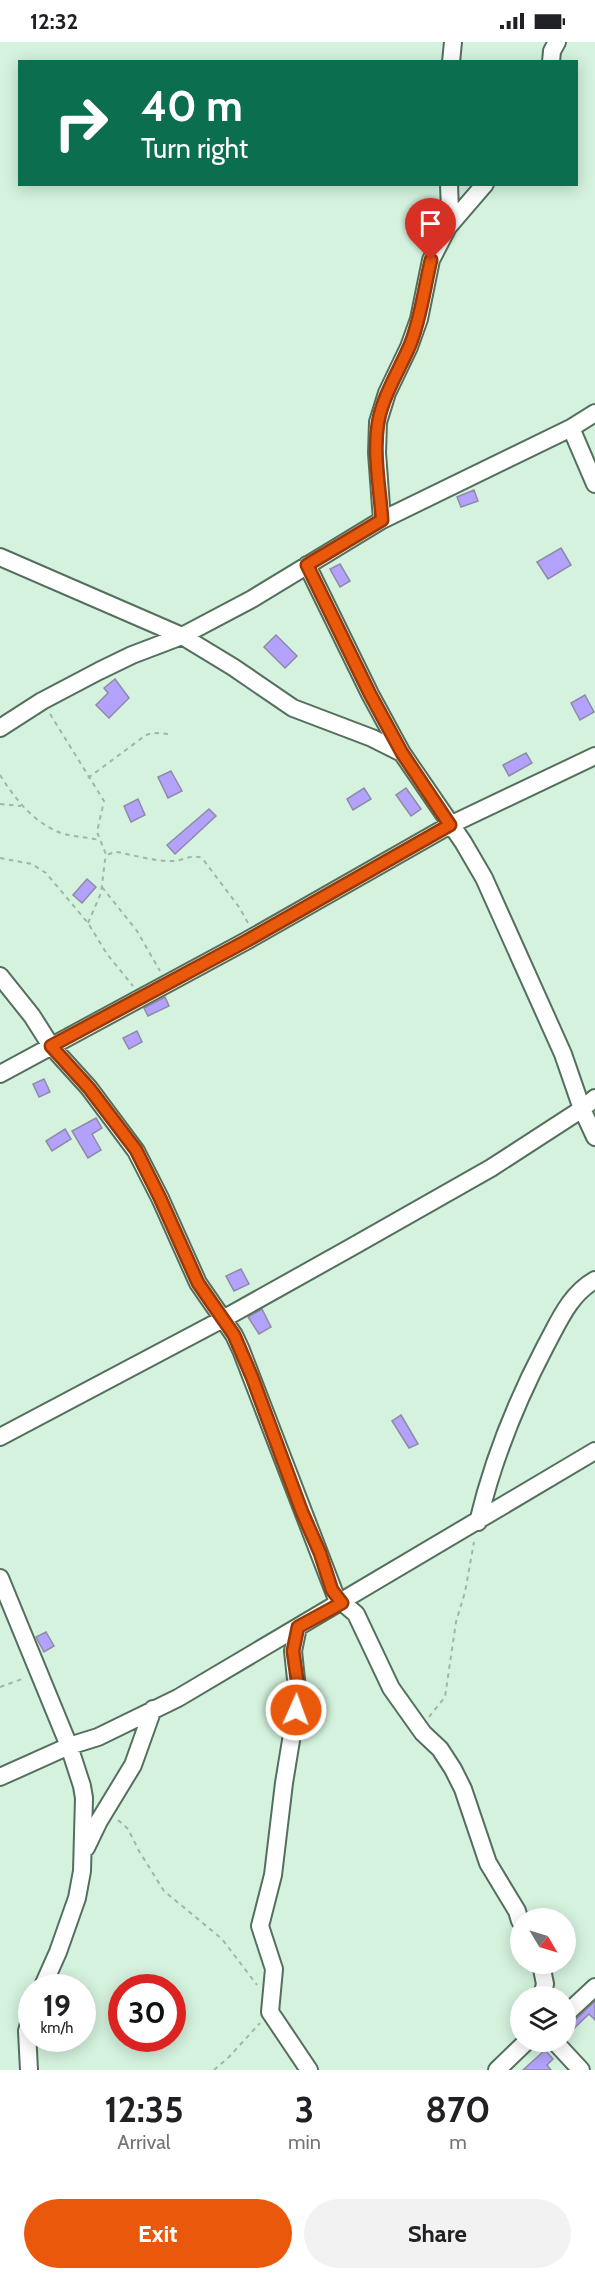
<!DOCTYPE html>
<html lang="en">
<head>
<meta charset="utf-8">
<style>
  :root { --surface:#fff; --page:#f2f2f2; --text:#202124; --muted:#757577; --accent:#ea580c }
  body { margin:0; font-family:Cabin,sans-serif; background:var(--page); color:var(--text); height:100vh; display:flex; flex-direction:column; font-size:22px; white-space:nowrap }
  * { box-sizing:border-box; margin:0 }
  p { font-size:20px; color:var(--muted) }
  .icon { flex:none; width:33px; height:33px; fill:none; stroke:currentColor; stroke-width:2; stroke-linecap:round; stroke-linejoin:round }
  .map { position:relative; height:2028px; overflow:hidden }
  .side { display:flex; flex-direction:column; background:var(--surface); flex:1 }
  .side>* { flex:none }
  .banner { position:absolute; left:18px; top:18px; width:560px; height:126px; border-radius:0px; box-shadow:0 3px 15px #0003; background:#0b6e4f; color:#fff; overflow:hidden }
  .needle { width:39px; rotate:128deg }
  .fabs { position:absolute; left:510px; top:1866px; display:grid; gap:12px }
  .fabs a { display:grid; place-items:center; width:66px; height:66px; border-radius:50%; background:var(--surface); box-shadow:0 3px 15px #0003; font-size:30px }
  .speed { position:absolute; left:18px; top:1932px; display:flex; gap:12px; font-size:30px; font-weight:700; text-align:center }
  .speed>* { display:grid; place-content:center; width:78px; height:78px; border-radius:50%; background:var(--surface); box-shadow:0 3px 15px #0003; line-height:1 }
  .speed small { font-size:15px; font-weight:400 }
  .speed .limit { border:9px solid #d22; background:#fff; color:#111 }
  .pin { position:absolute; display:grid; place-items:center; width:51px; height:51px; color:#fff; margin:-62px -26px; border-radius:50% 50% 50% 0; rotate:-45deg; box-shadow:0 0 6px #0007 }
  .pin .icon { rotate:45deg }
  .me { position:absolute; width:66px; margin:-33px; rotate:2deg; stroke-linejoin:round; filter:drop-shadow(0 0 4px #0008) }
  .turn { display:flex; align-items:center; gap:21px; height:126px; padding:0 24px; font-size:27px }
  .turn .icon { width:78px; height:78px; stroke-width:2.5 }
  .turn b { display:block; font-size:42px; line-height:51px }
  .eta { display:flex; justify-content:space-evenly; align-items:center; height:102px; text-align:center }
  .eta b { font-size:36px; font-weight:700; line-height:42px }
  .primary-button { display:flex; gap:12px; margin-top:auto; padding:12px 24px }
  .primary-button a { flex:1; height:69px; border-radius:36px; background:var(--accent); color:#fff; font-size:24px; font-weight:700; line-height:69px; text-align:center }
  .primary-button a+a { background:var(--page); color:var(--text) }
  .status { display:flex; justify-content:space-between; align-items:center; height:42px; padding:0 30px; background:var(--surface); direction:ltr }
  .status svg { height:16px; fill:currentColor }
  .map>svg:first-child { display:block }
  .building { fill:#b2a2fb; stroke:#8f8ba7; stroke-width:1.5 }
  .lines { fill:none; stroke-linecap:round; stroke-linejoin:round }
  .street-casing { stroke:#546f5d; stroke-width:20 }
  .path { stroke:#9fb7a6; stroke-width:2; stroke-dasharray:4.5 4.5; stroke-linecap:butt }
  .street { stroke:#fff; stroke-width:16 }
  .route-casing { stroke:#983908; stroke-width:15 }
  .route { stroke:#ea580c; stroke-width:10 }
</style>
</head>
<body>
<div class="status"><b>12:32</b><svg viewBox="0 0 49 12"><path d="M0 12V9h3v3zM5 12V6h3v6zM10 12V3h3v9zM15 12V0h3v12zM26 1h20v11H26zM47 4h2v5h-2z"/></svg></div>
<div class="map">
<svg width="595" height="2028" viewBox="0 0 595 2028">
  <rect width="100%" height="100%" fill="#d4f2dd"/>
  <!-- building -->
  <path class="building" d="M474 448 478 459 461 465 457 455Z
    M561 506 571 523 548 537 537 520Z
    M340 522 350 539 340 545 330 527Z
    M276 593 297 614 285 626 264 605Z
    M115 637 129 656 109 676 96 663 108 651 104 646Z
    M585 653 594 670 580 678 571 661Z
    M526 711 532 721 509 734 503 723Z
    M171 729 182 749 168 756 158 735Z
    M364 746 371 757 353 768 347 757Z
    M406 746 421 767 411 774 396 753Z
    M138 757 145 773 131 780 124 764Z
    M209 767 216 774 175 812 167 803Z
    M87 837 96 845 82 861 73 853Z
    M165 955 169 964 148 974 144 966Z
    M137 989 142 1000 129 1007 123 996Z
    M44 1037 50 1050 39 1055 33 1042Z
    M96 1076 102 1086 92 1092 101 1108 88 1116 72 1089Z
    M65 1087 71 1097 52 1109 46 1099Z
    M241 1227 249 1242 234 1249 226 1234Z
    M262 1267 271 1285 259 1292 248 1275Z
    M401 1373 418 1402 409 1406 392 1379Z
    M46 1590 54 1604 44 1610 36 1595Z
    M595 1959V1978L589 1972 566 1994V1982L573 1980Z
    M545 2008 553 2017 547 2023 551 2028H523Z"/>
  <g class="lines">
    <defs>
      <path id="street" d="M451 20 453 0
        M551 20 552 9 557 0
        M448 185 485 142
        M571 386 595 442
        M382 478 377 411 378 380 387 351 409 305 419 277 431 218 448 185 450 170 449 142
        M0 515 182 594 233 625 293 666 372 696 402 711 463 800 484 836 563 1012 582 1067 595 1095
        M307 523 370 652 402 711
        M0 686 42 659 99 629 132 613 182 594 252 557 382 478 571 386 595 371
        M0 934 32 974 51 1004 89 1046 136 1109 160 1156 198 1241 234 1293 241 1308 336 1555 356 1572 391 1646 423 1691 440 1707 453 1727 463 1747 488 1821 517 1869 520 1879
        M0 1032 248 898 450 783 595 714
        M0 1395 223 1277 350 1206 491 1126 582 1067 595 1056
        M478 1480C493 1417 516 1360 546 1303 559 1279 570 1252 595 1238
        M0 1536 69 1704 82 1744 84 1756 82 1829 77 1856 58 1910 42 1946
        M298 1585 293 1609 298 1656 284 1741 273 1833 260 1884 274 1927 270 1970 309 2028
        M0 1735 69 1704 98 1695 178 1656 595 1409
        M86 1806 99 1779 133 1723 153 1667
        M541 1922 545 1942 542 1954
        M566 1972 595 1945
        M555 2000 581 2028
        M29 2028 27 1989 32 1970
        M497 2028 526 2000"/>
    </defs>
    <!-- street casing -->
    <use href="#street" class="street-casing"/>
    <!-- path -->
    <path class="path" d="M50 672 104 759 97 790 107 815
      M0 733C15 757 34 781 61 791 73 795 87 795 99 798
      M88 736 146 693 153 691 170 692
      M0 762 21 764
      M0 816 32 822 46 831 88 881 107 912 133 944
      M102 845 137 889 160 929
      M88 881 101 851 105 818 109 812 116 810C135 813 155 820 174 819 184 818 192 812 202 816L239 865 248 881
      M0 1645 25 1636
      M429 1675 445 1655 456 1580 465 1550 474 1500
      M118 1778 128 1787 139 1809 164 1849 222 1897 257 1943
      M214 2028 229 2015 260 1981"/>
    <!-- street -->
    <use href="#street" class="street"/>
  </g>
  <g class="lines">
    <defs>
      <path id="route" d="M296 1668 298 1644 293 1609 298 1585 342 1561 332 1548 320 1511 302 1470 252 1335 234 1293 198 1241 160 1156 136 1108 89 1046 51 1004 248 898 450 783 402 711 370 652 307 523 382 478C380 447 373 412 378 381 383 353 399 329 410 303 421 276 424 247 431 218"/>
    </defs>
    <!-- route casing -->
    <use href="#route" class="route-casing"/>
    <!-- route -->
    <use href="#route" class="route"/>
  </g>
</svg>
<div class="fabs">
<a><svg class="needle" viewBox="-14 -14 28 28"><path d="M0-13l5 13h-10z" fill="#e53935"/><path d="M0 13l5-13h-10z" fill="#757577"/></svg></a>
<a><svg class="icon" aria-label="layers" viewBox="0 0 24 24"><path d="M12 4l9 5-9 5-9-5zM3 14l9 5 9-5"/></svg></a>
</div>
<div class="speed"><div>19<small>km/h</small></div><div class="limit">30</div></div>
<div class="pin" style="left:431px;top:218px;background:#d93025"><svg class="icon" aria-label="arrive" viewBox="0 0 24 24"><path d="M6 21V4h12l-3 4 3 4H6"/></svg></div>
<svg class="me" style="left:296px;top:1668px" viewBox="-20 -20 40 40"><circle r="17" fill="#ea580c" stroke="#fff" stroke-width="3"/><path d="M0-11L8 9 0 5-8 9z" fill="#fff"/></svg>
<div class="banner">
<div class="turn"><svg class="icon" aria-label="right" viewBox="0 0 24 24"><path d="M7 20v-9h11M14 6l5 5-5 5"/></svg><div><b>40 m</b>Turn right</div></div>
</div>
</div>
<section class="side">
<div class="eta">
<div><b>12:35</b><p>Arrival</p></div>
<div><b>3</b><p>min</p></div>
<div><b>870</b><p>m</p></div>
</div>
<div class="primary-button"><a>Exit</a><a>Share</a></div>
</section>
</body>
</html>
